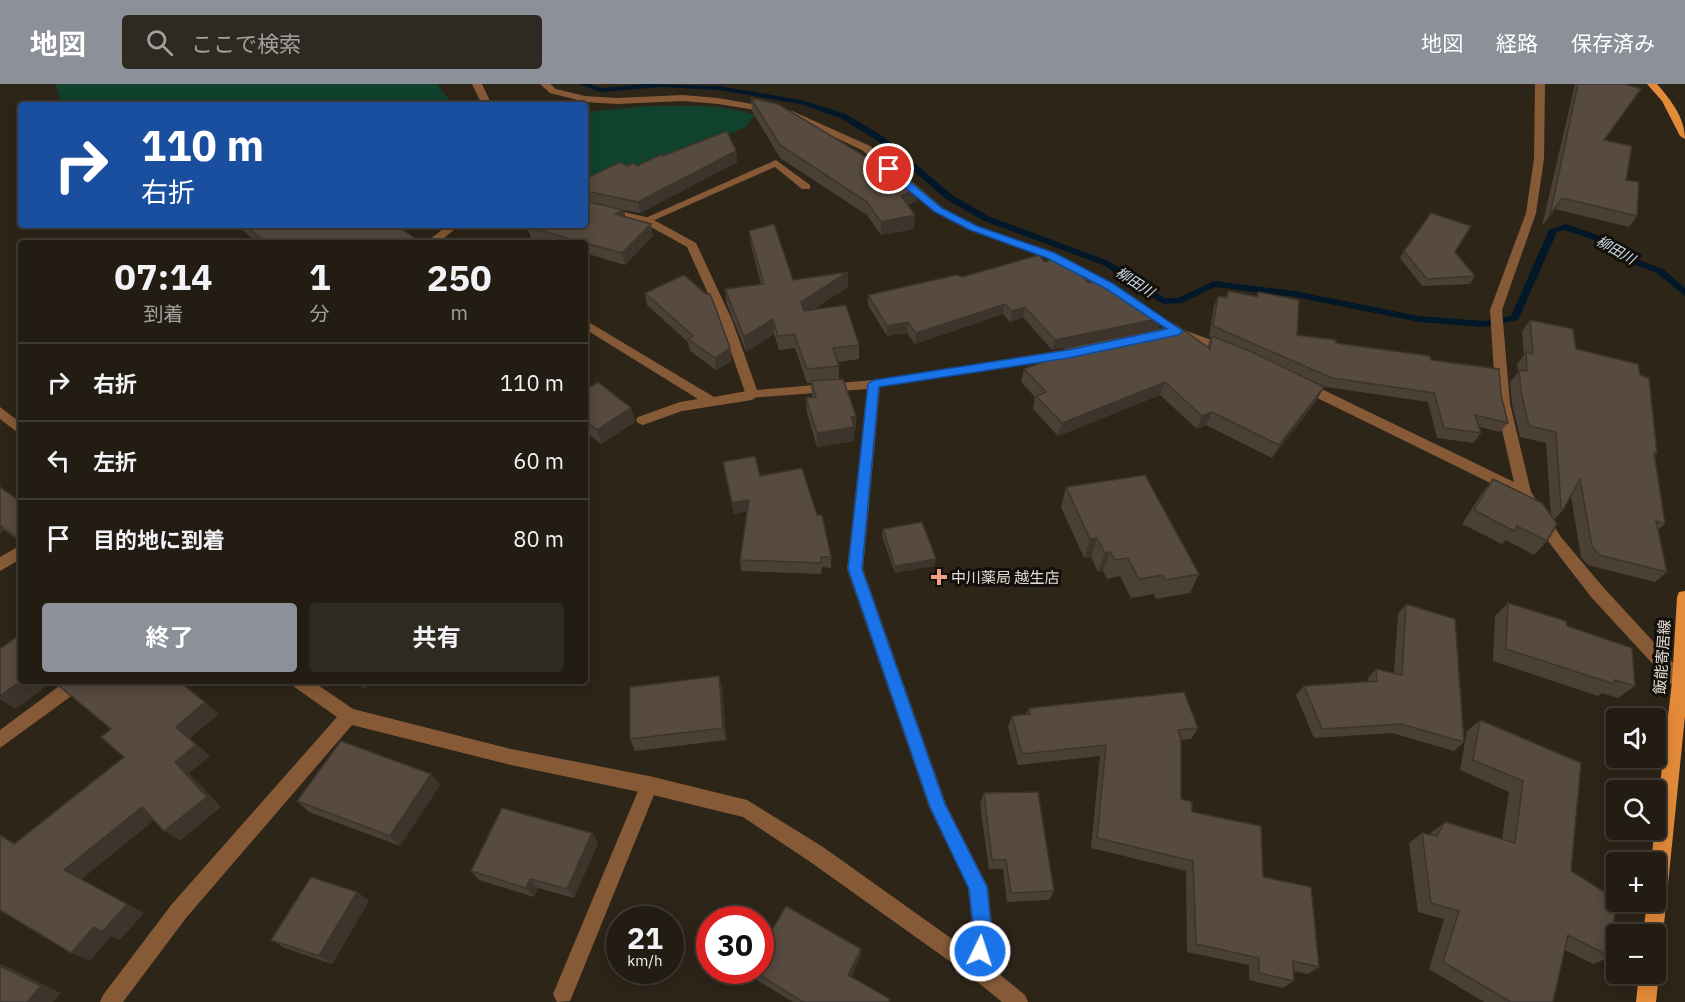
<!DOCTYPE html>
<html lang="ja">
<head>
<meta charset="utf-8">
<style>
  :root { --surface:#221c13; --page:#2e2921; --text:#f1f3f6; --muted:#a2a1a0; --line:#3f3a33; --accent:#8c9099 }
  body { margin:0; font-family:"IBM Plex Sans","Noto Sans JP",sans-serif; background:var(--page); color:var(--text); height:100vh; display:flex; flex-direction:column; font-size:22px; white-space:nowrap }
  * { box-sizing:border-box; margin:0 }
  p { font-size:20px; color:var(--muted) }
  .icon { flex:none; width:33px; height:33px; fill:none; stroke:currentColor; stroke-width:2; stroke-linecap:round; stroke-linejoin:round }
  .map { position:relative; flex:1; overflow:hidden }
  .details { position:absolute; left:18px; top:156px; width:570px; height:444px; display:flex; flex-direction:column; background:var(--surface); border-radius:6px; box-shadow:0 3px 15px #0003,0 0 0 2px var(--line) }
  .details>* { flex:none }
  .banner { position:absolute; left:18px; top:18px; width:570px; height:126px; border-radius:6px; box-shadow:0 3px 15px #0003,0 0 0 2px var(--line); background:#1a4fa0; color:#fff; overflow:hidden }
  .buttons { position:absolute; left:1606px; top:624px; display:grid; gap:12px }
  .buttons a { display:grid; place-items:center; width:60px; height:60px; border-radius:6px; background:var(--surface); box-shadow:0 3px 15px #0003,0 0 0 2px var(--line); font-size:30px }
  .speed { position:absolute; left:606px; top:822px; display:flex; gap:12px; font-size:30px; font-weight:700; text-align:center }
  .speed>* { display:grid; place-content:center; width:78px; height:78px; border-radius:50%; background:var(--surface); box-shadow:0 3px 15px #0003,0 0 0 2px var(--line); line-height:1 }
  .speed small { font-size:15px; font-weight:400 }
  .speed .limit { border:9px solid #d22; background:#fff; color:#111 }
  .pin { position:absolute; display:grid; place-items:center; width:51px; height:51px; color:#fff; margin:-26px; border:3px solid #fff; border-radius:50%; box-shadow:0 2px 6px #0007 }
  .me { position:absolute; width:66px; margin:-33px; rotate:4deg; stroke-linejoin:round; filter:drop-shadow(0 0 4px #0008) }
  .turn { display:flex; align-items:center; gap:21px; height:126px; padding:0 24px; font-size:27px }
  .turn .icon { width:78px; height:78px; stroke-width:2.5 }
  .turn b { display:block; font-size:42px; line-height:51px }
  .eta { display:flex; justify-content:space-evenly; align-items:center; height:102px; text-align:center }
  .eta b { font-size:36px; font-weight:700; line-height:42px }
  .primary-button { display:flex; gap:12px; margin-top:auto; padding:12px 24px }
  .primary-button a { flex:1; height:69px; border-radius:6px; background:var(--accent); color:#fff; font-size:24px; font-weight:700; line-height:69px; text-align:center }
  .primary-button a+a { background:var(--page); color:var(--text) }
  ul { padding:0; list-style:none }
  li { display:flex; align-items:center; gap:18px; height:78px; padding:0 24px; border-top:2px solid var(--line) }
  li div { flex:1 }
  li b { display:block; font-size:22px }
  li em { font-style:normal }
  header { display:flex; align-items:center; gap:36px; box-sizing:border-box; height:84px; padding:0 30px; background:var(--accent); color:#fff }
  header strong { font-size:28px }
  nav { display:flex; gap:33px; margin-inline-start:auto; font-size:21px }
  .search { width:420px; height:54px; background:var(--page); display:flex; align-items:center; gap:15px; box-sizing:border-box; padding:0 21px; border-radius:6px; color:var(--muted); font-size:22px }
  .map>svg:first-child { display:block }
  .green { fill:#10422e }
  .lines { fill:none; stroke-linecap:round; stroke-linejoin:round }
  .stream { fill:#021828; fill-rule:evenodd }
  .lane { fill:#865a37; fill-rule:evenodd }
  .street { fill:#865a37; fill-rule:evenodd }
  .primary { fill:#e48b3a; fill-rule:evenodd }
  .wall { fill:#4b4036 }
  .shaded-wall { fill:#3d342c }
  .building { fill:#574a3f; stroke:#3d342c; stroke-width:1.5 }
  .route { fill:#1a73e8; stroke:#114b97; stroke-width:1.5 }
  .poi-dot { fill:#f39f85; stroke:#130f0a; stroke-width:2 }
  .labels { text-anchor:middle; dominant-baseline:central; stroke-width:6; stroke-linejoin:round; paint-order:stroke }
  .far-water-label { font-size:14px; font-style:italic; fill:#cee0ef; stroke:#130f0a }
  .poi-label { font-size:15px; fill:#e3ddd5; stroke:#130f0a; text-anchor:start }
  .street-label { font-size:15px; fill:#e3ddd5; stroke:#130f0a }
</style>
</head>
<body>
<header>
<strong>地図</strong>
<div class="search"><svg class="icon" aria-label="search" viewBox="0 0 24 24"><circle cx="10" cy="10" r="6"/><path d="M15 15l6 6"/></svg>ここで検索</div>
<nav><a>地図</a><a>経路</a><a>保存済み</a></nav>
</header>
<div class="map">
<svg width="1685" height="918" viewBox="0 0 1685 918">
  <rect width="100%" height="100%" fill="#2e2519"/>
  <!-- green -->
  <path class="green" d="M56 0H437L453 21H58L60 17Z
    M650 22C685 22 721 19 755 31L744 44 620 99 585 107V28Z"/>
  <g class="lines">
    <!-- stream -->
    <path class="stream" d="M579 0H590L601 4 646 0 719 2 801 16 846 30 884 53 952 111 990 133 1109 177 1165 214H1178L1214 197 1295 207 1419 232 1484 237 1511 232 1549 146 1566 140 1606 154 1633 174 1663 185 1685 204V212L1657 189 1627 178 1600 158 1565 146 1557 148 1518 236 1484 243 1419 238 1295 213 1215 203 1183 219 1163 220 1103 181 984 137 946 115 878 57 840 34 800 20 719 6 661 3 600 8Z"/>
    <!-- lane -->
    <path class="lane" d="M472 0H482L492 21H482Z
      M776 76 810 101V105H802L775 83 650 138H642L641 136Z
      M585 236 714 313 752 306 759 311 752 316 682 327 643 341 638 339 636 336 638 333 680 318 698 315 585 245Z
      M649 692 655 695 658 701 573 910 570 917 557 918 553 910 643 695Z"/>
    <!-- street -->
    <path class="street" d="M540 0H550L556 5 585 12 617 14 683 11 718 14 792 27 870 62 943 124 977 142 1055 170 1119 204 1113 208 1109 207 1047 174 969 146 935 128 862 66 787 31 718 20 683 17 617 20 585 18 550 9Z
      M1535 0H1545L1544 75 1536 129 1502 226 1510 320 1531 408 1561 453 1603 503 1685 592V604L1680 605 1674 603 1591 513 1551 461 1519 413 1297 304 1295 301 1297 298H1307L1514 398 1496 320 1490 226 1526 129 1534 75Z
      M585 119 650 134 696 159 732 236 757 306 874 296 1082 263 1088 267 1082 271 880 303 863 485 946 720 988 803 993 849 987 880 1025 911 1028 918H1002L969 891 809 777 743 733 649 710 511 681 352 641 186 834 123 918H100L103 911 172 820 337 633 293 602 291 597H312L353 625 511 665 649 692 747 716 823 763 969 867 973 849 968 804 929 723 847 485 867 305 747 314 720 236 687 163 642 138 585 125Z
      M448 141H460L438 159H425Z
      M1176 243 1230 263 1232 266 1226 270 1172 250 1170 247Z
      M0 323 21 339V351L0 335Z
      M21 461V475L0 487V473Z
      M66 597H87L85 602 0 664V646Z"/>
    <!-- primary -->
    <path class="primary" d="M1647 0H1657C1671 16 1685 34 1685 55L1680 52 1662 17Z
      M1685 507V632L1663 850 1660 857 1656 859V850H1643L1647 818H1656V778H1651L1672 598 1677 513 1679 508Z
      M1656 883 1659 890 1656 918H1636L1639 890H1656Z"/>
  </g>
  <!-- wall -->
  <path class="wall" d="M1575 0H1625L1604 56 1626 96 1637 132 1629 143 1555 125 1542 142Z
    M751 14 916 117 908 121 914 145 881 151 867 131 780 74 752 27Z
    M736 67 737 78 640 129 624 126 625 133 653 152 625 181 585 169V159H549L531 154 527 143 585 141V95L627 82H637L663 72Z
    M236 141H396L422 159H258Z
    M749 147 793 196 848 203 812 226 859 261V275L837 278 839 282V295L856 332V346H854V357L817 363 807 329 806 314 812 313 811 299H807L795 264 779 266 774 250 746 268 727 220 725 205 761 200 751 161Z
    M1404 167 1455 168 1475 192 1470 200 1422 202 1400 174Z
    M1045 178 1089 199 1158 245 1052 266 1023 233 1010 238 1003 230 915 260 907 249 887 252 868 221V211Z
    M1228 207 1256 213 1258 208 1297 251 1431 276 1501 311 1508 339 1500 348 1479 343 1481 349 1473 359 1437 354 1428 318 1327 303 1304 294 1317 316 1272 374 1206 341 1197 345 1160 311 1058 352 1033 325 1035 313 1021 298 1024 285 1064 270 1065 264 1207 263 1211 253 1209 252 1214 222 1218 212 1225 214Z
    M645 209 730 264 732 277 716 286 690 267 688 258 647 221Z
    M1530 236 1576 265 1640 291 1657 369 1655 371 1665 440 1658 446 1667 488 1655 498 1588 481 1581 473 1571 412 1563 426 1554 436 1547 457 1534 471 1506 456 1502 460 1462 440 1482 409 1493 395 1551 432 1546 359 1520 353 1512 320 1510 298 1518 288 1517 280 1524 271 1522 247Z
    M585 306 631 324 635 338 601 360 585 347Z
    M723 378 760 392 817 431 831 473V484L822 483 821 490 741 487 740 476 747 427 734 430Z
    M0 403 21 418V459L4 446 0 449Z
    M1066 403 1199 490 1190 509 1156 515 1154 510 1131 514 1120 492 1107 495 1103 487 1098 488 1091 473 1084 474 1061 423Z
    M883 445 935 482 895 489 882 452Z
    M1508 519 1567 542 1635 602 1618 614 1602 609 1598 612 1493 577 1495 532Z
    M1406 520 1464 658 1454 667 1392 649 1314 654 1296 611 1304 602 1368 598V594L1376 585 1394 589 1398 530Z
    M722 604 726 656 635 667 630 655Z
    M1029 624 1198 644 1191 655 1181 656V715L1192 728 1263 793 1319 883 1308 890 1293 887 1294 897 1283 904 1249 896V881L1187 868 1186 787 1091 764 1100 672 1018 681 1008 643 1012 632 1026 630Z
    M1480 636 1581 679 1571 787 1611 873 1593 880 1565 866 1553 918H1484L1429 885 1444 835 1418 828 1409 759 1422 749 1430 751 1432 748 1445 738 1502 755 1509 708 1460 686 1467 647Z
    M431 690 440 701 400 762 309 728 297 717Z
    M984 709 1054 807 1049 816 1007 818 1003 785H989L980 720Z
    M592 749 598 759 574 814 538 804 534 813 479 796 471 787Z
    M357 808 369 817 332 880 285 864 271 856Z
    M861 865 860 873 851 893 890 915V918H793L752 893 750 886H760Z"/>
  <!-- shaded-wall -->
  <path class="shaded-wall" d="M736 67 737 78 640 129 638 118Z
    M917 104 916 117 900 125 901 112Z
    M624 126 626 137 615 130Z
    M915 131 914 145 881 151V138Z
    M651 140 653 152 625 181 622 169Z
    M848 188V203L801 232V218Z
    M1005 220 1003 230 915 260 916 249Z
    M1025 223 1023 233 1010 238 1012 227Z
    M1162 234 1158 245 1052 266 1055 256Z
    M773 235 774 250 746 268 744 253Z
    M908 238 907 249 887 252V242Z
    M730 264 732 277 716 286 715 274Z
    M1165 298 1160 311 1058 352 1062 339Z
    M1324 303 1317 316 1272 374 1279 361Z
    M631 324 635 338 601 360 597 346Z
    M1212 328 1206 341 1197 345 1202 332Z
    M856 332V346H854V357L817 363V349L851 333Z
    M749 416 750 427 734 430 732 419Z
    M0 442 4 446 0 449Z
    M1097 454 1091 473 1084 474 1090 455Z
    M1110 468 1103 487 1098 488 1105 469Z
    M936 475 935 482 895 489V482Z
    M719 592 722 604 726 656 723 644Z
    M21 597H54L15 625 0 615V612Z
    M357 597H373L363 605Z
    M205 618 219 630 190 654 210 672 189 689 221 723 180 757 164 747 175 678 176 643Z
    M431 690 440 701 400 762 390 752Z
    M142 723 158 733 82 795 144 829 120 856 111 852 90 877 71 869 64 786Z
    M592 749 598 759 574 814 567 805Z
    M0 750 33 769 14 760 0 751Z
    M530 795 538 804 534 813 526 804Z
    M357 808 369 817 332 880 319 872Z
    M861 865 860 873 848 899V891Z
    M0 880 10 884 61 909 53 918H27L0 882Z"/>
  <!-- building -->
  <path class="building" d="M1578 0H1625L1641 5 1604 56 1632 62 1626 96 1639 98 1637 132 1562 114 1550 131Z
    M751 14 778 20 866 73 868 72 917 104 901 112 915 131 881 138 867 118 780 61Z
    M727 47 736 67 638 118 585 107V95L620 78 627 82 633 79 637 82 660 71 663 72Z
    M585 117 624 126 615 130 651 140 622 169 527 143 529 141H585Z
    M1431 129 1471 142 1455 168 1475 192 1427 195 1404 167Z
    M774 140 793 196 848 188 801 218 804 227 846 221 859 261 833 264 839 282 807 285 794 250 778 252 773 235 744 253 725 205 764 200 749 147Z
    M244 141H396L422 159H266Z
    M1039 171 1045 178 1062 172 1089 199 1102 193 1162 234 1055 256 1025 223 1012 227 1005 220 916 249 908 238 887 242 868 211 956 191 962 193Z
    M684 191 706 210H710L716 225 730 264 715 274 688 255 693 252 645 209Z
    M1228 207 1258 213V208L1299 216 1297 251 1336 256V259L1430 272 1431 276 1499 285 1501 311 1508 339 1475 331 1481 349 1444 344 1434 309 1332 294 1213 242 1218 212 1227 214Z
    M1530 236 1573 245 1576 265 1638 280 1640 291 1649 294 1657 369 1654 368 1665 440 1656 437 1667 488 1599 471 1592 462 1580 395 1563 426 1561 423 1556 348 1529 342 1521 308 1519 286 1527 287 1526 268 1533 270Z
    M1177 241 1210 265 1212 252 1252 268 1324 303 1279 361 1212 328 1202 332 1165 298 1062 339 1036 312 1046 308 1024 285 1069 268 1065 264Z
    M843 295 856 332 851 333 854 343 817 349 806 314 816 313 811 297Z
    M598 298 631 324 597 346 585 336V306Z
    M755 372 760 392 802 384 817 431H822L831 473H821V479L740 476 749 416 732 419 723 378Z
    M1145 391 1199 490 1165 496 1162 491 1139 495 1128 474 1115 476 1110 468 1105 469 1097 454 1090 455 1066 403Z
    M1493 395 1542 419 1557 440 1547 457 1517 442 1514 447 1474 426Z
    M0 403 21 418V457L0 441Z
    M922 438 936 475 895 482 883 445Z
    M1508 519 1566 537 1567 542 1632 564 1635 602 1614 596V600L1506 565Z
    M1406 520 1455 535 1464 658 1401 640 1322 645 1304 602 1377 597 1376 585 1402 591Z
    M21 550V597L0 612V565Z
    M719 592 723 644 630 655V603Z
    M63 597H178L205 618 176 643 196 661 175 678 207 713 164 747 142 723 64 786 127 820 102 848 94 843 71 869 0 826V751L14 760 124 673 101 653 111 645 58 601Z
    M1184 608 1198 644 1178 646 1181 655V715L1192 718V728L1261 742 1263 793 1311 803 1319 883 1293 877 1294 897 1259 889V874L1196 860 1193 777 1097 754 1106 661 1022 670 1012 632 1030 630 1029 624Z
    M1480 636 1581 679 1571 787 1616 815 1611 873 1568 851 1553 918H1511L1443 878 1459 827 1431 819 1422 749 1437 752 1445 738 1515 759 1523 697 1473 676Z
    M341 657 431 690 390 752 297 717Z
    M1038 708 1054 807 1011 809 1006 776H992L984 709Z
    M502 724 592 749 567 805 530 795 526 804 471 787Z
    M311 793 357 808 319 872 271 856Z
    M786 822 861 865 848 891 890 915 889 918H803L752 886H760V866Z
    M0 882 41 902 27 918H0Z"/>
  <!-- route -->
  <path class="route" d="M885 83H892L942 124 977 142 1055 169 1112 199 1183 247 1178 251 1068 274 879 303 862 485 945 720 987 803 992 849 986 873 980 876 973 873 970 867 974 849 969 805 930 723 848 485 868 300 874 296 1068 266 1167 245 1105 204 1047 174 970 146 935 128 885 87Z"/>
  <!-- markers -->
  <path class="poi-dot" d="M936 484h6v6h6v6h-6v6h-6v-6h-6v-6h6z"/>
  <g class="labels">
    <!-- far-water labels -->
    <g class="far-water-label">
      <text transform="translate(1616 166) rotate(30)">柳田川</text>
      <text transform="translate(1135 198) rotate(33)">柳田川</text>
    </g>
    <!-- poi labels -->
    <g class="poi-label">
      <text x="951" y="493">中川薬局 越生店</text>
    </g>
    <!-- street labels -->
    <g class="street-label">
      <text transform="translate(1662 573) rotate(-86)">飯能寄居線</text>
    </g>
  </g>
</svg>
<div class="buttons">
<a><svg class="icon" aria-label="sound" viewBox="0 0 24 24"><path d="M4 9h4l5-4v14l-5-4H4zM17 9q2 3 0 6"/></svg></a>
<a><svg class="icon" aria-label="search" viewBox="0 0 24 24"><circle cx="10" cy="10" r="6"/><path d="M15 15l6 6"/></svg></a>
<a>+</a>
<a>−</a>
</div>
<div class="speed"><div>21<small>km/h</small></div><div class="limit">30</div></div>
<div class="pin" style="left:889px;top:85px;background:#d93025"><svg class="icon" aria-label="arrive" viewBox="0 0 24 24"><path d="M6 21V4h12l-3 4 3 4H6"/></svg></div>
<svg class="me" style="left:980px;top:867px" viewBox="-20 -20 40 40"><circle r="17" fill="#1a73e8" stroke="#fff" stroke-width="3"/><path d="M0-11L8 9 0 5-8 9z" fill="#fff"/></svg>
<div class="banner">
<div class="turn"><svg class="icon" aria-label="right" viewBox="0 0 24 24"><path d="M7 20v-9h11M14 6l5 5-5 5"/></svg><div><b>110 m</b>右折</div></div>
</div>
<section class="details">
<div class="eta">
<div><b>07:14</b><p>到着</p></div>
<div><b>1</b><p>分</p></div>
<div><b>250</b><p>m</p></div>
</div>
<ul>
<li><svg class="icon" aria-label="right" viewBox="0 0 24 24"><path d="M7 20v-9h11M14 6l5 5-5 5"/></svg><div><b>右折</b></div><em>110 m</em></li>
<li><svg class="icon" aria-label="left" viewBox="0 0 24 24"><path d="M17 20v-9H6M10 6l-5 5 5 5"/></svg><div><b>左折</b></div><em>60 m</em></li>
<li><svg class="icon" aria-label="arrive" viewBox="0 0 24 24"><path d="M6 21V4h12l-3 4 3 4H6"/></svg><div><b>目的地に到着</b></div><em>80 m</em></li>
</ul>
<div class="primary-button"><a>終了</a><a>共有</a></div>
</section>
</div>
</body>
</html>
